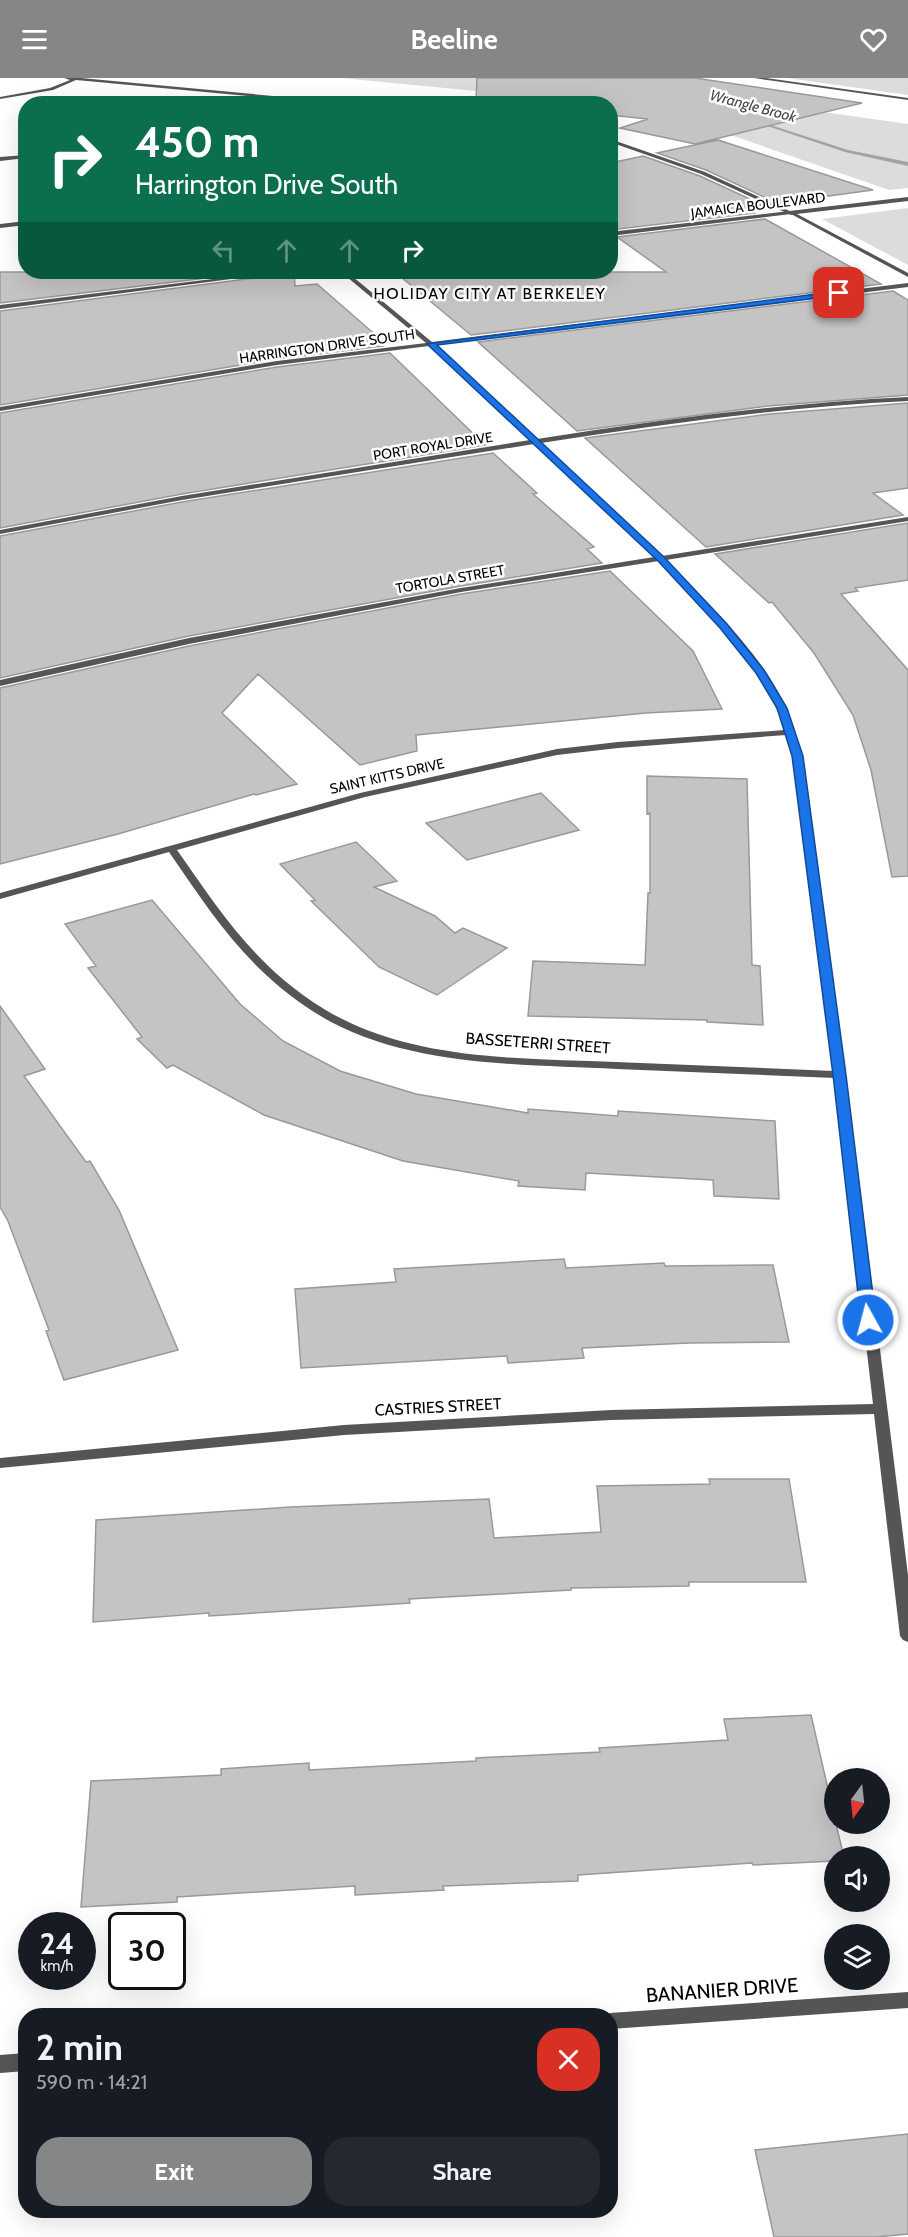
<!DOCTYPE html>
<html lang="en">
<head>
<meta charset="utf-8">
<style>
  :root { --surface:#171b24; --page:#242831; --text:#f1f3f6; --muted:#9ea1a6; --accent:#858687 }
  body { margin:0; font-family:Cabin,sans-serif; background:var(--page); color:var(--text); height:100vh; display:flex; flex-direction:column; font-size:22px; white-space:nowrap }
  * { box-sizing:border-box; margin:0 }
  p { font-size:20px; color:var(--muted) }
  .icon { flex:none; width:33px; height:33px; fill:none; stroke:currentColor; stroke-width:2; stroke-linecap:round; stroke-linejoin:round }
  .map { position:relative; flex:1; overflow:hidden }
  .sheet { position:absolute; left:18px; top:1930px; width:600px; height:210px; display:flex; flex-direction:column; background:var(--surface); border-radius:24px; box-shadow:0 6px 24px #0002 }
  .sheet>* { flex:none }
  .top-card { position:absolute; left:18px; top:18px; width:600px; height:183px; border-radius:24px; box-shadow:0 6px 24px #0002; background:#0b6e4f; color:#fff; overflow:hidden }
  .needle { width:39px; rotate:195deg }
  .tools { position:absolute; left:824px; top:1690px; display:grid; gap:12px }
  .tools a { display:grid; place-items:center; width:66px; height:66px; border-radius:50%; background:var(--surface); box-shadow:0 6px 24px #0002; font-size:30px }
  .speed { position:absolute; left:18px; top:1834px; display:flex; gap:12px; font-size:30px; font-weight:700; text-align:center }
  .speed>* { display:grid; place-content:center; width:78px; height:78px; border-radius:50%; background:var(--surface); box-shadow:0 6px 24px #0002; line-height:1 }
  .speed small { font-size:15px; font-weight:400 }
  .speed .limit { border:3px solid #111; border-radius:9px; background:#fff; color:#111 }
  .pin { position:absolute; display:grid; place-items:center; width:51px; height:51px; color:#fff; margin:-26px; border-radius:12px; box-shadow:0 3px 9px #0006 }
  .me { position:absolute; width:66px; margin:-33px; rotate:353deg; stroke-linejoin:round; filter:drop-shadow(0 0 4px #0008) }
  .turn { display:flex; align-items:center; gap:21px; height:126px; padding:0 18px; font-size:27px }
  .turn .icon { width:78px; height:78px; stroke-width:2.5 }
  .turn b { display:block; font-size:42px; line-height:51px }
  .lanes { display:flex; align-items:center; height:57px; padding:0 18px; background:#0003; justify-content:center; gap:30px; direction:ltr }
  .lanes .off { opacity:.35 }
  .round { display:grid; place-items:center; flex:none; width:63px; height:63px; border-radius:24px; background:var(--page) }
  .summary { display:flex; align-items:center; justify-content:space-between; height:102px; padding:0 18px }
  h1 { font-size:36px; font-weight:800; line-height:45px }
  .action { display:flex; gap:12px; margin-top:auto; padding:12px 18px }
  .action a { flex:1; height:69px; border-radius:24px; background:var(--accent); color:#fff; font-size:24px; font-weight:800; line-height:69px; text-align:center }
  .action a+a { background:var(--page); color:var(--text) }
  header { display:flex; justify-content:space-between; align-items:center; height:78px; padding:0 18px; background:var(--accent); color:#fff; font-size:27px; font-weight:800 }
  .map>svg:first-child { display:block }
  .green { fill:#dcdcdc }
  .lines { fill:none; stroke-linecap:round; stroke-linejoin:round }
  .stream { fill:#a3a3a3; fill-rule:evenodd }
  .building { fill:#c4c4c4; stroke:#999; stroke-width:1.5 }
  .minor { fill:#555; fill-rule:evenodd }
  .tertiary { fill:#555; fill-rule:evenodd }
  .route { fill:#1a73e8; stroke:#114b97; stroke-width:1.5 }
  .labels { text-anchor:middle; dominant-baseline:central; stroke-width:5; stroke-linejoin:round; paint-order:stroke }
  .far-street-label { font-size:14px; fill:#000; stroke:#fff }
  .far-water-label { font-size:15px; font-style:italic; fill:#444; stroke:#fff }
  .far-quarter-label { font-size:16px; letter-spacing:1.5px; fill:#000; stroke:#fff }
  .street-label { font-size:16px; fill:#000; stroke:#fff }
  .near-street-label { font-size:20px; fill:#000; stroke:#fff }
</style>
</head>
<body>
<header><svg class="icon" aria-label="menu" viewBox="0 0 24 24"><path d="M4 6h16M4 12h16M4 18h16"/></svg>Beeline<svg class="icon" aria-label="heart" viewBox="0 0 24 24"><path d="M12 20l-8-8c-3-5 5-10 8-4 3-6 11-1 8 4z"/></svg></header>
<div class="map">
<svg width="908" height="2159" viewBox="0 0 908 2159">
  <rect width="100%" height="100%" fill="#fff"/>
  <!-- green -->
  <path class="green" d="M341 0H585L908 46V110L889 112 673 37 610 26Z
    M787 0H908V17Z
    M908 130V187L822 141Z"/>
  <g class="lines">
    <!-- stream -->
    <path class="stream" d="M755 42 848 72 908 84V88L845 74 755 44Z"/>
  </g>
  <!-- building -->
  <path class="building" d="M477 0H695L862 25 695 66 620 50 648 41 610 37V26H502L476 23Z
    M718 62 873 112 777 125 706 92 657 75Z
    M643 78 700 98 763 127 743 129 754 135 610 152V85Z
    M765 141 881 206 471 257 395 194H666L617 159Z
    M0 194H256L0 225Z
    M286 194H294L295 208 317 206 378 259 374 260 383 268 277 281 0 327V233L284 196Z
    M893 213 908 222V317L768 328 577 353 478 264Z
    M390 275 485 367 182 416 0 450V335L277 289Z
    M908 325V410L873 415 903 437 706 469 585 360 770 336Z
    M493 375 537 415 533 416 594 469 587 471 602 485 461 508 189 558 0 600V458L182 424Z
    M908 445V502L855 510 858 513 841 516 908 592V798L892 799 871 692 853 637 814 575 772 524 769 525 715 476Z
    M610 493 693 573 722 631 646 635 416 657 417 673 360 687 258 596 222 635 297 706 256 717 254 716 118 756 0 786V610L189 568 461 516Z
    M647 698 747 701 752 887 760 888 763 947 707 944V942L528 938 533 883 645 887 648 815H650V735L647 736Z
    M541 715 579 752 467 782 426 745Z
    M356 764 397 803 374 809 435 838 455 855 463 850 507 870 437 917 379 889 311 823 315 822 280 786Z
    M152 822 240 926 283 963 340 993 416 1016 528 1035V1031L618 1038V1033L775 1043 779 1121 714 1118 713 1102 586 1095 585 1112 518 1108 519 1103 403 1083 264 1037 173 987 167 990 137 961 142 959 88 890 96 888 65 846Z
    M0 928 45 991 24 998 86 1084 90 1083 119 1132 178 1272 64 1302 46 1253 49 1252 8 1143 0 1129Z
    M564 1181 566 1190 664 1185 665 1188 773 1187 789 1264 689 1265 582 1270 584 1280 508 1285 507 1278 301 1290 295 1211 396 1204 394 1191Z
    M709 1401H789L806 1504H689V1508L571 1510V1512L409 1521 410 1525 209 1538V1535L93 1544 96 1442 290 1429 489 1421 494 1460 601 1454 597 1408 710 1406Z
    M811 1637 834 1737V1746H836L844 1779H834V1783L753 1787 752 1785 578 1797V1803L443 1808 444 1812 355 1817V1808L177 1819V1824L81 1829 91 1703 221 1697V1691L309 1685V1692L476 1683V1680L600 1674 599 1670 728 1662 724 1641Z
    M908 2056V2156L877 2159H774L755 2072Z"/>
  <g class="lines">
    <!-- minor -->
    <path class="minor" d="M64 0H81L359 26H335L76 2 53 12 0 21V19L50 10 70 2Z
      M754 0H766L908 20V22Z
      M610 61 705 94 796 136 791 137 701 96 610 64Z
      M26 77V80L0 83V79Z
      M26 143V147L0 150V146Z
      M341 194H347L432 264 908 205V209L436 267 537 361C660 342 783 325 908 319V323C785 329 663 346 541 365L662 478 908 439V443L666 482C709 527 759 572 786 629 793 645 797 662 803 678L846 997 908 1497V1564L903 1562 900 1558 874 1336 611 1342 344 1357 0 1390V1380L344 1347 611 1332 873 1326 835 1000C762 997 690 994 617 991 518 986 400 989 314 934 246 890 213 838 169 774L0 821V815L360 715 557 671 618 664 785 652C762 584 706 534 659 483L461 514 189 566 0 608V602L189 560 461 510 654 479 534 366 182 422 0 456V452L182 418 530 362 429 268 277 287 0 333V329L277 283 426 265ZM786 657 793 678 834 993C761 990 688 987 616 984 518 980 410 983 324 931 256 889 221 835 177 772L365 719 557 677 618 670Z"/>
    <!-- tertiary -->
    <path class="tertiary" d="M908 119V123L797 136 908 195V199L791 136 610 158V154Z
      M271 194H284L0 231V227Z
      M908 1914V1930L610 1951V1938H603L610 1935Z
      M26 1975V1993L0 1995V1977Z"/>
  </g>
  <!-- route -->
  <path class="route" d="M839 213 842 217 437 267 664 479 727 546 764 592 787 630 803 678 846 997 876 1242 868 1247 861 1242 833 997 792 678 777 630 756 595 720 550 658 483 427 266Z"/>
  <g class="labels">
    <!-- far-street labels -->
    <g class="far-street-label">
      <text transform="translate(758 127) rotate(-7)">JAMAICA BOULEVARD</text>
      <text transform="translate(327 268) rotate(-8)">HARRINGTON DRIVE SOUTH</text>
      <text transform="translate(433 368) rotate(-9)">PORT ROYAL DRIVE</text>
      <text transform="translate(450 501) rotate(-10)">TORTOLA STREET</text>
      <text transform="translate(387 698) rotate(-13)">SAINT KITTS DRIVE</text>
    </g>
    <!-- far-water labels -->
    <g class="far-water-label">
      <text transform="translate(753 28) rotate(15)">Wrangle Brook</text>
    </g>
    <!-- far-quarter labels -->
    <g class="far-quarter-label">
      <text x="490" y="215">HOLIDAY CITY AT BERKELEY</text>
    </g>
    <!-- street labels -->
    <g class="street-label">
      <text transform="translate(538 965) rotate(4)">BASSETERRI STREET</text>
      <text transform="translate(438 1329) rotate(-3)">CASTRIES STREET</text>
    </g>
    <!-- near-street labels -->
    <g class="near-street-label">
      <text transform="translate(722 1912) rotate(-4)">BANANIER DRIVE</text>
    </g>
  </g>
</svg>
<div class="tools">
<a><svg class="needle" viewBox="-14 -14 28 28"><path d="M0-13l5 13h-10z" fill="#e53935"/><path d="M0 13l5-13h-10z" fill="#9ea1a6"/></svg></a>
<a><svg class="icon" aria-label="sound" viewBox="0 0 24 24"><path d="M4 9h4l5-4v14l-5-4H4zM17 9q2 3 0 6"/></svg></a>
<a><svg class="icon" aria-label="layers" viewBox="0 0 24 24"><path d="M12 4l9 5-9 5-9-5zM3 14l9 5 9-5"/></svg></a>
</div>
<div class="speed"><div>24<small>km/h</small></div><div class="limit">30</div></div>
<div class="pin" style="left:839px;top:215px;background:#d93025"><svg class="icon" aria-label="arrive" viewBox="0 0 24 24"><path d="M6 21V4h12l-3 4 3 4H6"/></svg></div>
<svg class="me" style="left:868px;top:1242px" viewBox="-20 -20 40 40"><circle r="17" fill="#1a73e8" stroke="#fff" stroke-width="3"/><path d="M0-11L8 9 0 5-8 9z" fill="#fff"/></svg>
<div class="top-card">
<div class="turn"><svg class="icon" aria-label="right" viewBox="0 0 24 24"><path d="M7 20v-9h11M14 6l5 5-5 5"/></svg><div><b>450 m</b>Harrington Drive South</div></div>
<div class="lanes"><svg class="icon off" aria-label="left" viewBox="0 0 24 24"><path d="M17 20v-9H6M10 6l-5 5 5 5"/></svg><svg class="icon off" aria-label="ahead" viewBox="0 0 24 24"><path d="M12 20V5M6 11l6-6 6 6"/></svg><svg class="icon off" aria-label="ahead" viewBox="0 0 24 24"><path d="M12 20V5M6 11l6-6 6 6"/></svg><svg class="icon" aria-label="right" viewBox="0 0 24 24"><path d="M7 20v-9h11M14 6l5 5-5 5"/></svg></div>
</div>
<section class="sheet">
<div class="summary"><div><h1>2 min</h1><p>590 m · 14:21</p></div><a class="round" style="background:#d93025;color:#fff"><svg class="icon" aria-label="close" viewBox="0 0 24 24"><path d="M6 6l12 12M18 6L6 18"/></svg></a></div>
<div class="action"><a>Exit</a><a>Share</a></div>
</section>
</div>
</body>
</html>
